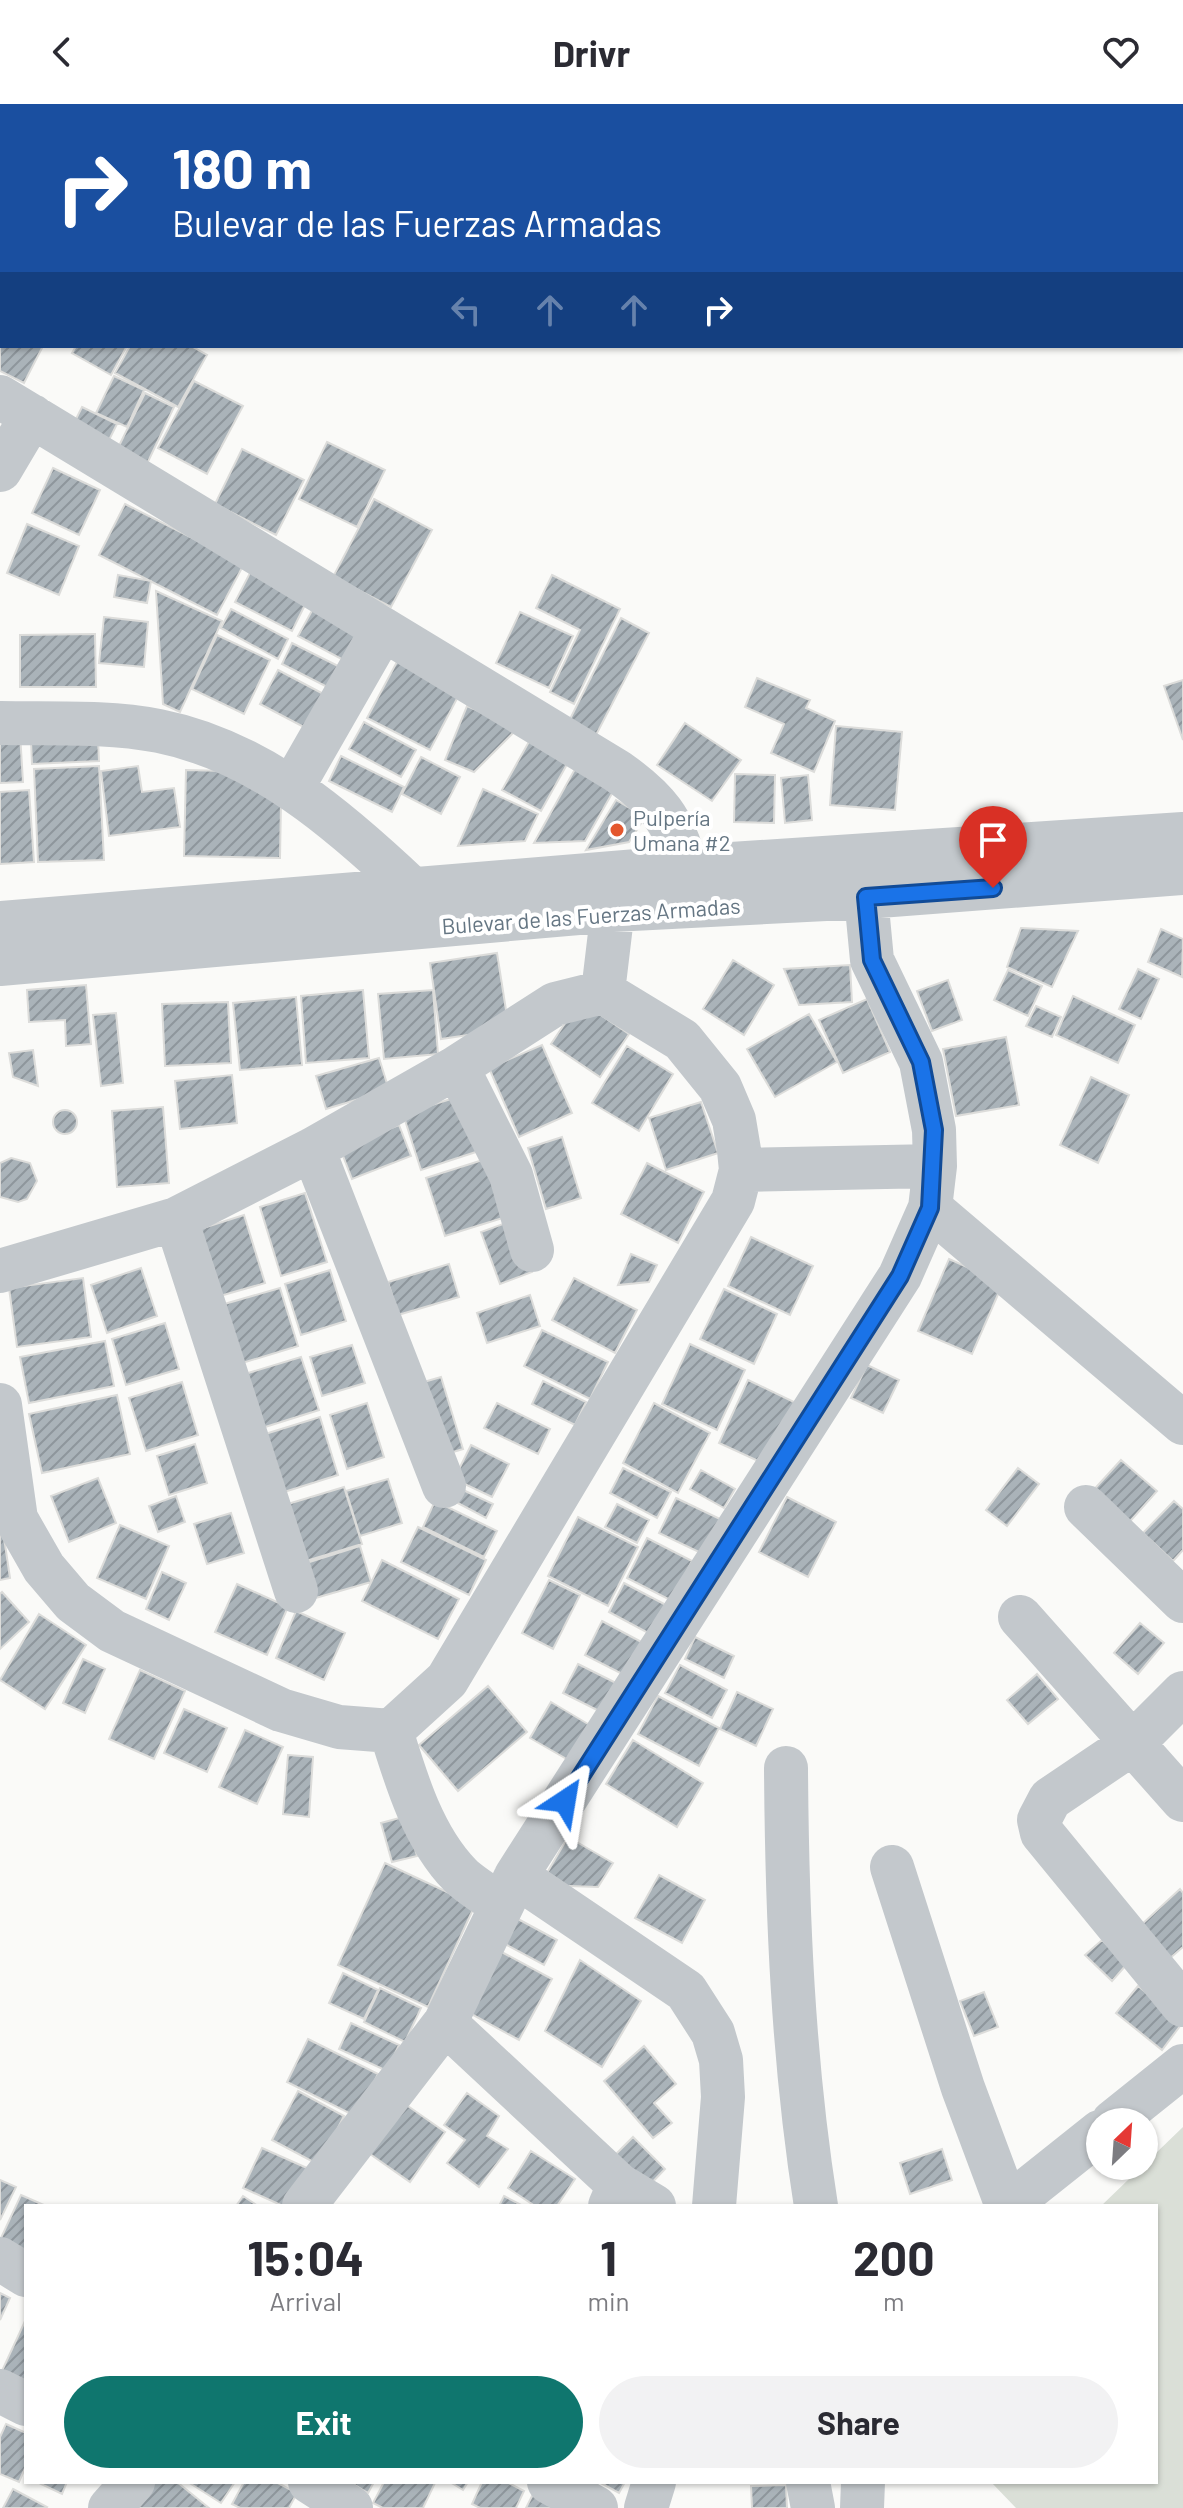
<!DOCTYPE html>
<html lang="en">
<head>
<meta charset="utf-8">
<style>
  :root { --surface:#fff; --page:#f2f2f3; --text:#2b2b33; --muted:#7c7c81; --accent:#0f766e }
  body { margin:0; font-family:Barlow,sans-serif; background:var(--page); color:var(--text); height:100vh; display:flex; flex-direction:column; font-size:30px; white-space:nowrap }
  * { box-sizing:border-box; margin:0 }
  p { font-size:26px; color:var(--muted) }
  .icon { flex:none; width:44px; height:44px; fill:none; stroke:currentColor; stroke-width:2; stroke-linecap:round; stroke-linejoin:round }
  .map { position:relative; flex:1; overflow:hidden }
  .panel { position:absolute; left:24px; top:2100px; width:1134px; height:280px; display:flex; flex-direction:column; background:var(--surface); border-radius:0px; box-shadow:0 2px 6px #0004 }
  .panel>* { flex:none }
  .top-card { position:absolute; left:0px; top:0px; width:1184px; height:244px; box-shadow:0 2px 6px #0004; background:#1a4fa0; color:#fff; overflow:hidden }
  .needle { width:52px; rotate:25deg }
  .fabs { position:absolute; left:1086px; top:2004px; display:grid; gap:16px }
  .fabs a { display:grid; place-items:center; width:72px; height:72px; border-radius:50%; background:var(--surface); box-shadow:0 2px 6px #0004; font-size:40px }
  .pin { position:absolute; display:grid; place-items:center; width:68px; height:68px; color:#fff; margin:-82px -34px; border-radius:50% 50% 50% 0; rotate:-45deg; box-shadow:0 0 8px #0007 }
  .pin .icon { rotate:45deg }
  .me { position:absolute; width:88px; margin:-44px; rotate:33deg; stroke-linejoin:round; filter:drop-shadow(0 0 6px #0008) }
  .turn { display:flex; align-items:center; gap:28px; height:168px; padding:0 40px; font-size:36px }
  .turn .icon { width:104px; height:104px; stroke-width:2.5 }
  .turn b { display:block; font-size:56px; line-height:68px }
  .lanes { display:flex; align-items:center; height:76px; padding:0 40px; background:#0003; justify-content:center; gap:40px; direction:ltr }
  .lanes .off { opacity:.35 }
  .eta { display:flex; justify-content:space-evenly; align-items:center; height:136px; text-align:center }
  .eta b { font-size:48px; font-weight:700; line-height:56px }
  .primary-button { display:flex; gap:16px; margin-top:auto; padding:16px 40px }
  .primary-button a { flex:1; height:92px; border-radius:48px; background:var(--accent); color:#fff; font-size:32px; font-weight:700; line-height:92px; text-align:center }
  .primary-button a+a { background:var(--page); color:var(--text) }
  header { display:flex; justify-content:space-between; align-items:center; height:104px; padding:0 40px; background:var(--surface); font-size:36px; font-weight:700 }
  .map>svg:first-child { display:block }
  .garden { fill:#dadfd7 }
  .building { fill:url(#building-hatch); stroke:#dcdcda; stroke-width:2 }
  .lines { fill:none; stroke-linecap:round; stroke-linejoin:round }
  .minor { stroke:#c3c8cc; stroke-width:44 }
  .route-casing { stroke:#114b97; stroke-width:20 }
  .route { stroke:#1a73e8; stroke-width:14 }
  .poi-dot { fill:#e4572e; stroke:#fff; stroke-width:3 }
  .labels { text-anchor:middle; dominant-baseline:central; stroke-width:8; stroke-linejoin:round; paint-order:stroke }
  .poi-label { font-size:22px; fill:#657683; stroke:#fff; text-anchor:start }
  .street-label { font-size:22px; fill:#657683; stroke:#fff }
</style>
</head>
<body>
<header><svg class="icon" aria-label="back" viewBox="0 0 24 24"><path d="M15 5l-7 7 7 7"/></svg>Drivr<svg class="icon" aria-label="heart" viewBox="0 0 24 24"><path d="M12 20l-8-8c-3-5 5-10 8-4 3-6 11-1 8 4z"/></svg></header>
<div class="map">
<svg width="1183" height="2404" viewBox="0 0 1183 2404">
  <defs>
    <pattern id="building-hatch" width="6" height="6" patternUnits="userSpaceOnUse" patternTransform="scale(2)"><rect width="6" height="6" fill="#aab3b9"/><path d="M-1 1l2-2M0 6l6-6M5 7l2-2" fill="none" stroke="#8e969c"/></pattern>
  </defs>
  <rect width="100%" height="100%" fill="#fafaf8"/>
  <!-- garden -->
  <path class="garden" d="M1183 2023V2404H1016L991 2378H1156V2102H1101Z"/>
  <!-- building -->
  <path class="building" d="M0 128 2 129V193L0 192Z
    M0 194 2 242H43L24 279 0 267Z
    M76 242H127L111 271 72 249Z
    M130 242H191L207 251 178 303 115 269Z
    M114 272 144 286 127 323 96 309Z
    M194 277 243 302 207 370 158 344Z
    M145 289 174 303 145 364 115 350Z
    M82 303 117 320 106 342 71 325Z
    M327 338 385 366 357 423 299 395Z
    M242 345 304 376 276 431 215 400Z
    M53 364 100 386 79 431 32 409Z
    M374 395 432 426 391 503 333 473Z
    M125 400 244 460 217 511 99 451Z
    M27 420 79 442 59 491 7 469Z
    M251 467 308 495 292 527 235 498Z
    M118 471 151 477 147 499 114 493Z
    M552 471 620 505 574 600 550 588 580 526 536 504Z
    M156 487 222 517 180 608 163 600Z
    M314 503 364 530 349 559 298 532Z
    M231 505 288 535 278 555 221 524Z
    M520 508 573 532 549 584 496 559Z
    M104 513 148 518 144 563 99 559Z
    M621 514 649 529 596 631 569 617Z
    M95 530 96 583H20V531Z
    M217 531 270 556 244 610 192 585Z
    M292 539 350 568 339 589 282 560Z
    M399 554 461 587 430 646 367 614Z
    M278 566 333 595 315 629 260 600Z
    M757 574 810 596 806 604 835 617 814 668 771 649 784 620 745 603Z
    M1183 576V636L1164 582Z
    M467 602 518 624 474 668 445 656Z
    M364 618 416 646 401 673 349 645Z
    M685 619 741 656 712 697 657 661Z
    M836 622 902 628 895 706 830 701Z
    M20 629 23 678 0 679V630Z
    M531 634 570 655 541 707 502 686Z
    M98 635 99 657 32 660 31 637Z
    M341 652 404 683 392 708 329 677Z
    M421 653 460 673 441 710 402 690Z
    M99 662 104 756 38 758 34 665Z
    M138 662 142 688 174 684 180 723 109 732 101 667Z
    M575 665 614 686 585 737 534 739Z
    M186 666 225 667 281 698 280 754 184 752Z
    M735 670 775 671 774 719 734 718Z
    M808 671 812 716 785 719 781 674Z
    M483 685 538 710 525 737 458 742Z
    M29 686 34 758 0 760V688Z
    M616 696 645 713 629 738 586 746Z
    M1021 824 1078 827 1052 883 1007 863Z
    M1161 825 1183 835 1182 873 1148 858Z
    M497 849 509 925 441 935 430 859Z
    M733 856 774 881 744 931 703 905Z
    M850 861 852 898 799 901 784 865Z
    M1138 865 1159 875 1141 915 1119 905Z
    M1008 866 1042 882 1028 912 994 896Z
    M948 876 962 916 932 927 917 887Z
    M86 881 91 940 66 942 65 916 29 918 27 886Z
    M363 886 369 954 306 959 301 892Z
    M433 886 438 950 384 955 378 890Z
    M1073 892 1135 921 1118 959 1056 931Z
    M296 893 302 961 240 966 233 899Z
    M867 895 890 948 843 969 819 916Z
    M580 897 629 930 600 973 551 940Z
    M228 898 231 959 165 962 162 900Z
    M1036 902 1061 913 1052 933 1026 922Z
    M116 909 123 979 101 982 93 911Z
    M809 910 837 958 775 993 747 945Z
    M1006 933 1019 1001 956 1012 943 945Z
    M542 941 572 1009 519 1033 489 964Z
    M627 942 673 970 639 1027 592 999Z
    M33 946 38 982 13 973 9 949Z
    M379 954 389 986 326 1005 316 972Z
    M232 971 237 1019 180 1025 175 977Z
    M1091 973 1129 991 1098 1059 1060 1041Z
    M470 989 488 1044 421 1066 403 1010Z
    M701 998 718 1049 666 1066 649 1014Z
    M163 1003 169 1079 117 1083 112 1007Z
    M53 1018a12 12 0 1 1 24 0a12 12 0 1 1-24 0Z
    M399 1021 411 1052 352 1075 340 1044Z
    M562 1033 581 1094 546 1105 528 1044Z
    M11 1054 30 1059 37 1077 27 1095 18 1098 0 1093V1059Z
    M489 1054 509 1112 445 1132 426 1074Z
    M647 1059 704 1088 678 1139 621 1110Z
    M305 1089 327 1158 281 1172 260 1103Z
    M244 1111 265 1179 220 1192 200 1125Z
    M514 1116 532 1168 500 1180 481 1128Z
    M751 1133 813 1162 790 1211 728 1182Z
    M631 1150 657 1161 649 1178 618 1181Z
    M949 1155 1003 1179 972 1250 918 1227Z
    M449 1160 459 1193 398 1211 388 1178Z
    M141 1164 157 1212 107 1229 91 1181Z
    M330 1166 346 1217 301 1231 285 1180Z
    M83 1174 91 1233 17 1243 9 1184Z
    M574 1174 637 1206 615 1249 552 1216Z
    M280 1184 298 1242 239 1260 221 1201Z
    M724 1185 777 1210 754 1260 700 1235Z
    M530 1191 540 1222 487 1239 477 1209Z
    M165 1219 179 1265 126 1281 112 1235Z
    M542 1226 608 1258 590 1295 524 1262Z
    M105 1237 114 1282 29 1299 20 1253Z
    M690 1240 745 1266 717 1326 662 1300Z
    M352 1241 365 1279 322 1292 310 1253Z
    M301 1253 319 1306 262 1324 245 1270Z
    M867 1261 899 1276 883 1309 851 1294Z
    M441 1273 463 1345 440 1352 417 1280Z
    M748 1276 796 1299 767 1361 719 1339Z
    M543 1277 586 1298 575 1321 532 1300Z
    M182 1278 198 1331 146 1347 129 1294Z
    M117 1291 130 1350 42 1369 29 1310Z
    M367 1299 384 1353 347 1365 330 1311Z
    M497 1299 550 1325 538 1350 484 1324Z
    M654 1299 710 1329 678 1389 623 1359Z
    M320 1313 338 1371 281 1389 262 1331Z
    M195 1340 207 1379 169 1391 157 1352Z
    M471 1341 509 1360 492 1393 454 1375Z
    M1121 1356 1157 1387 1125 1423 1089 1391Z
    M623 1364 671 1388 657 1414 610 1389Z
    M1018 1364 1039 1380 1007 1422 986 1406Z
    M701 1366 735 1385 724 1404 690 1385Z
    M98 1374 116 1419 69 1438 51 1392Z
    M388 1375 402 1419 360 1432 346 1387Z
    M344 1383 362 1440 306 1457 288 1400Z
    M461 1385 493 1400 486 1414 454 1397Z
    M176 1392 185 1418 158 1428 149 1402Z
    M787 1393 836 1418 808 1473 759 1448Z
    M676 1394 720 1415 703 1450 659 1429Z
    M435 1397 497 1427 484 1453 423 1423Z
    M1174 1397 1183 1405V1446L1173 1457 1143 1429Z
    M617 1400 649 1416 637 1439 605 1423Z
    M231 1409 244 1449 207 1460 194 1420Z
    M578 1413 638 1443 608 1502 548 1472Z
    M120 1421 169 1442 146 1495 97 1474Z
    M418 1423 486 1456 469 1491 401 1458Z
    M0 1427H3L10 1474 0 1476Z
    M647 1434 692 1457 672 1497 627 1474Z
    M360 1442 371 1478 312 1495 300 1461Z
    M382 1456 459 1495 438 1535 362 1497Z
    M162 1468 186 1479 169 1516 146 1505Z
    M549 1476 580 1491 553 1545 522 1529Z
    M624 1479 666 1501 650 1530 609 1508Z
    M237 1480 288 1503 267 1551 215 1528Z
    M2 1488 29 1518 0 1545V1490Z
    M296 1507 345 1529 324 1576 276 1554Z
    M39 1510 86 1541 45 1605 0 1576Z
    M602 1517 649 1542 632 1575 585 1551Z
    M1140 1519 1164 1539 1138 1570 1114 1549Z
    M695 1533 734 1552 724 1574 685 1555Z
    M83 1555 105 1565 85 1609 63 1599Z
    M578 1560 624 1583 609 1612 563 1589Z
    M680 1561 727 1586 712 1614 665 1589Z
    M140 1566 185 1587 154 1655 109 1635Z
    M1037 1570 1058 1595 1028 1620 1007 1596Z
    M488 1582 527 1628 458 1687 419 1641Z
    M737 1588 773 1605 756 1642 720 1625Z
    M658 1592 719 1624 699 1662 638 1630Z
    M551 1598 598 1626 577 1661 530 1634Z
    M184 1605 227 1624 207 1668 164 1649Z
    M245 1626 283 1643 257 1700 219 1683Z
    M633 1636 703 1679 677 1723 606 1680Z
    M288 1651 313 1653 309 1713 283 1710Z
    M407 1712 417 1752 392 1758 381 1719Z
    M568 1733 613 1759 598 1783 540 1781Z
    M385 1759 475 1801 428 1903 338 1861Z
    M659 1771 705 1796 682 1839 635 1814Z
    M1180 1785 1183 1789V1843L1170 1854 1140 1822Z
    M518 1815 557 1836 544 1861 505 1840Z
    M1102 1836 1127 1860 1112 1877 1085 1851Z
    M496 1845 552 1875 519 1936 464 1906Z
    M580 1856 641 1897 602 1963 545 1927Z
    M343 1869 378 1886 364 1915 329 1899Z
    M1138 1882 1183 1918 1162 1946 1116 1909Z
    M380 1884 421 1904 405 1938 364 1918Z
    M984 1888 998 1923 974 1932 960 1897Z
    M351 1919 399 1941 387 1967 339 1945Z
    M308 1935 378 1970 357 2013 287 1978Z
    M644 1942 676 1980 654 1999 672 2019 653 2034 604 1977Z
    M298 1987 344 2012 319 2061 272 2036Z
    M467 1989 499 2012 487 2032 508 2045 479 2083 447 2059 465 2036 444 2021Z
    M405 2000 445 2028 410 2078 370 2050Z
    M633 2033 665 2065 643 2088 610 2056Z
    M262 2044 307 2064 283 2102 243 2084Z
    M942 2045 952 2076 910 2090 900 2059Z
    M531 2047 575 2075 557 2102H535L508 2084Z
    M0 2076 16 2083 0 2116Z
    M21 2091 46 2102H26V2153L0 2136Z
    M243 2092 258 2102H236Z
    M504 2092 523 2102H499Z
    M0 2189 10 2194 0 2216Z
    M26 2215V2296L0 2271Z
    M6 2320 26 2329V2362L19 2378 0 2370V2333Z
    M37 2378H67L62 2390Z
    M155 2378H177L209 2404H133Z
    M188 2378H235L221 2399Z
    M244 2378H276L297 2389 289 2404H240L232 2400Z
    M350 2378H374L368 2389Z
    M384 2378H433L435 2379 423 2404H383L373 2399Z
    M450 2378H468L463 2386Z
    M482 2378H507L524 2387 516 2404H480L472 2400Z
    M599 2378H625L619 2389Z
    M786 2381 787 2404H752L751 2382Z
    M13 2385 47 2403 46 2404H3Z
    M534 2388 568 2404H526Z"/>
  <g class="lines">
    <!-- minor -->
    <path class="minor" d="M0 293 617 667C657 695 674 716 686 763
      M0 366 32 312
      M0 619C53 620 107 617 159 627 260 647 340 717 412 785
      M292 684 383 525
      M0 819 686 763 1183 730
      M0 860 613 806 866 793 1183 769
      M603 888 616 779
      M457 963 511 1071 532 1146
      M313 1045 444 1382
      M741 1066 935 1062
      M930 1104 1183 1319
      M176 1115 296 1487
      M0 1167 176 1115 313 1045 457 963 555 900 603 888 682 936 720 983 734 1016 739 1046 741 1066 733 1097 447 1576 391 1627 339 1623 281 1606 112 1527 73 1498 44 1464 16 1415 0 1301
      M1086 1403 1183 1497
      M1020 1513 1183 1696
      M1183 1589 1133 1639 1050 1695 1039 1716 1042 1729 1183 1901
      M391 1627C406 1676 423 1733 460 1771 471 1782 487 1791 500 1800
      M786 1664C787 1811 793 1957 816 2102
      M892 1763 963 1984 1007 2102
      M516 1772 686 1887 713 1929 721 1956 723 1993 714 2102
      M445 1919 619 2081 610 2102
      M1113 2018 1183 1962
      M619 2081 654 2102
      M304 2102 445 1919 516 1772 900 1172 930 1104 935 1062 934 1026 921 958 872 856 866 793
      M1007 2102 1100 2028
      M0 2155 26 2171
      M0 2287 26 2300
      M310 2378 351 2404
      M549 2378 596 2404
      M808 2378 813 2404
      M110 2404 133 2378
      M646 2404 654 2378
      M862 2404 863 2378"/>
  </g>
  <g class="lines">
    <defs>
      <path id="route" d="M565 1697 900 1172 930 1104 934 1026 921 958 872 856 866 793 993 784"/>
    </defs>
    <!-- route casing -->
    <use href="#route" class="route-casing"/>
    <!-- route -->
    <use href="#route" class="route"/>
  </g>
  <!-- markers -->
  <circle class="poi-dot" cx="617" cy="726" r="8"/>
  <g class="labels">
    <!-- poi labels -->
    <g class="poi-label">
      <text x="633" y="713">Pulpería<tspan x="633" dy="25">Umana #2</tspan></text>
    </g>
    <!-- street labels -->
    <g class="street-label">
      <text transform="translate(591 811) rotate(-4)">Bulevar de las Fuerzas Armadas</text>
    </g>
  </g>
</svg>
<div class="fabs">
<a><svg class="needle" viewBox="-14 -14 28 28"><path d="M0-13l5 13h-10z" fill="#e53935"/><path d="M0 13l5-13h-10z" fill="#7c7c81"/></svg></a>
</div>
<div class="pin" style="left:993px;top:784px;background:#d93025"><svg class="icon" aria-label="arrive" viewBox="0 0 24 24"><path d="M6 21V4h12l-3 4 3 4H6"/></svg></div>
<svg class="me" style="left:565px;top:1697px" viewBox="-20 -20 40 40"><path d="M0-17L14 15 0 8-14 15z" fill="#1a73e8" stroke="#fff" stroke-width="4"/></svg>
<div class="top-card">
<div class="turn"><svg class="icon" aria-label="right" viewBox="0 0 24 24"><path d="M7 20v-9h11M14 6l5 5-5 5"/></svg><div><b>180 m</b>Bulevar de las Fuerzas Armadas</div></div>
<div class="lanes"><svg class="icon off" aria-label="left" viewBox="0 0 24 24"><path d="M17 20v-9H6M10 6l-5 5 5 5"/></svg><svg class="icon off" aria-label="ahead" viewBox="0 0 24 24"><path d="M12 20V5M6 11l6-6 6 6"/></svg><svg class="icon off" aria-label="ahead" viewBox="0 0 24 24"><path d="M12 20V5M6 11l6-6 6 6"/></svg><svg class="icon" aria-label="right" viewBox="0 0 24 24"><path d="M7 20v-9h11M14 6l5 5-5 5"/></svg></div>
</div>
<section class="panel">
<div class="eta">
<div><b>15:04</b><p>Arrival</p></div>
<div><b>1</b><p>min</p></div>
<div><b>200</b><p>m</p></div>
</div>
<div class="primary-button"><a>Exit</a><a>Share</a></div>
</section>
</div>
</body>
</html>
